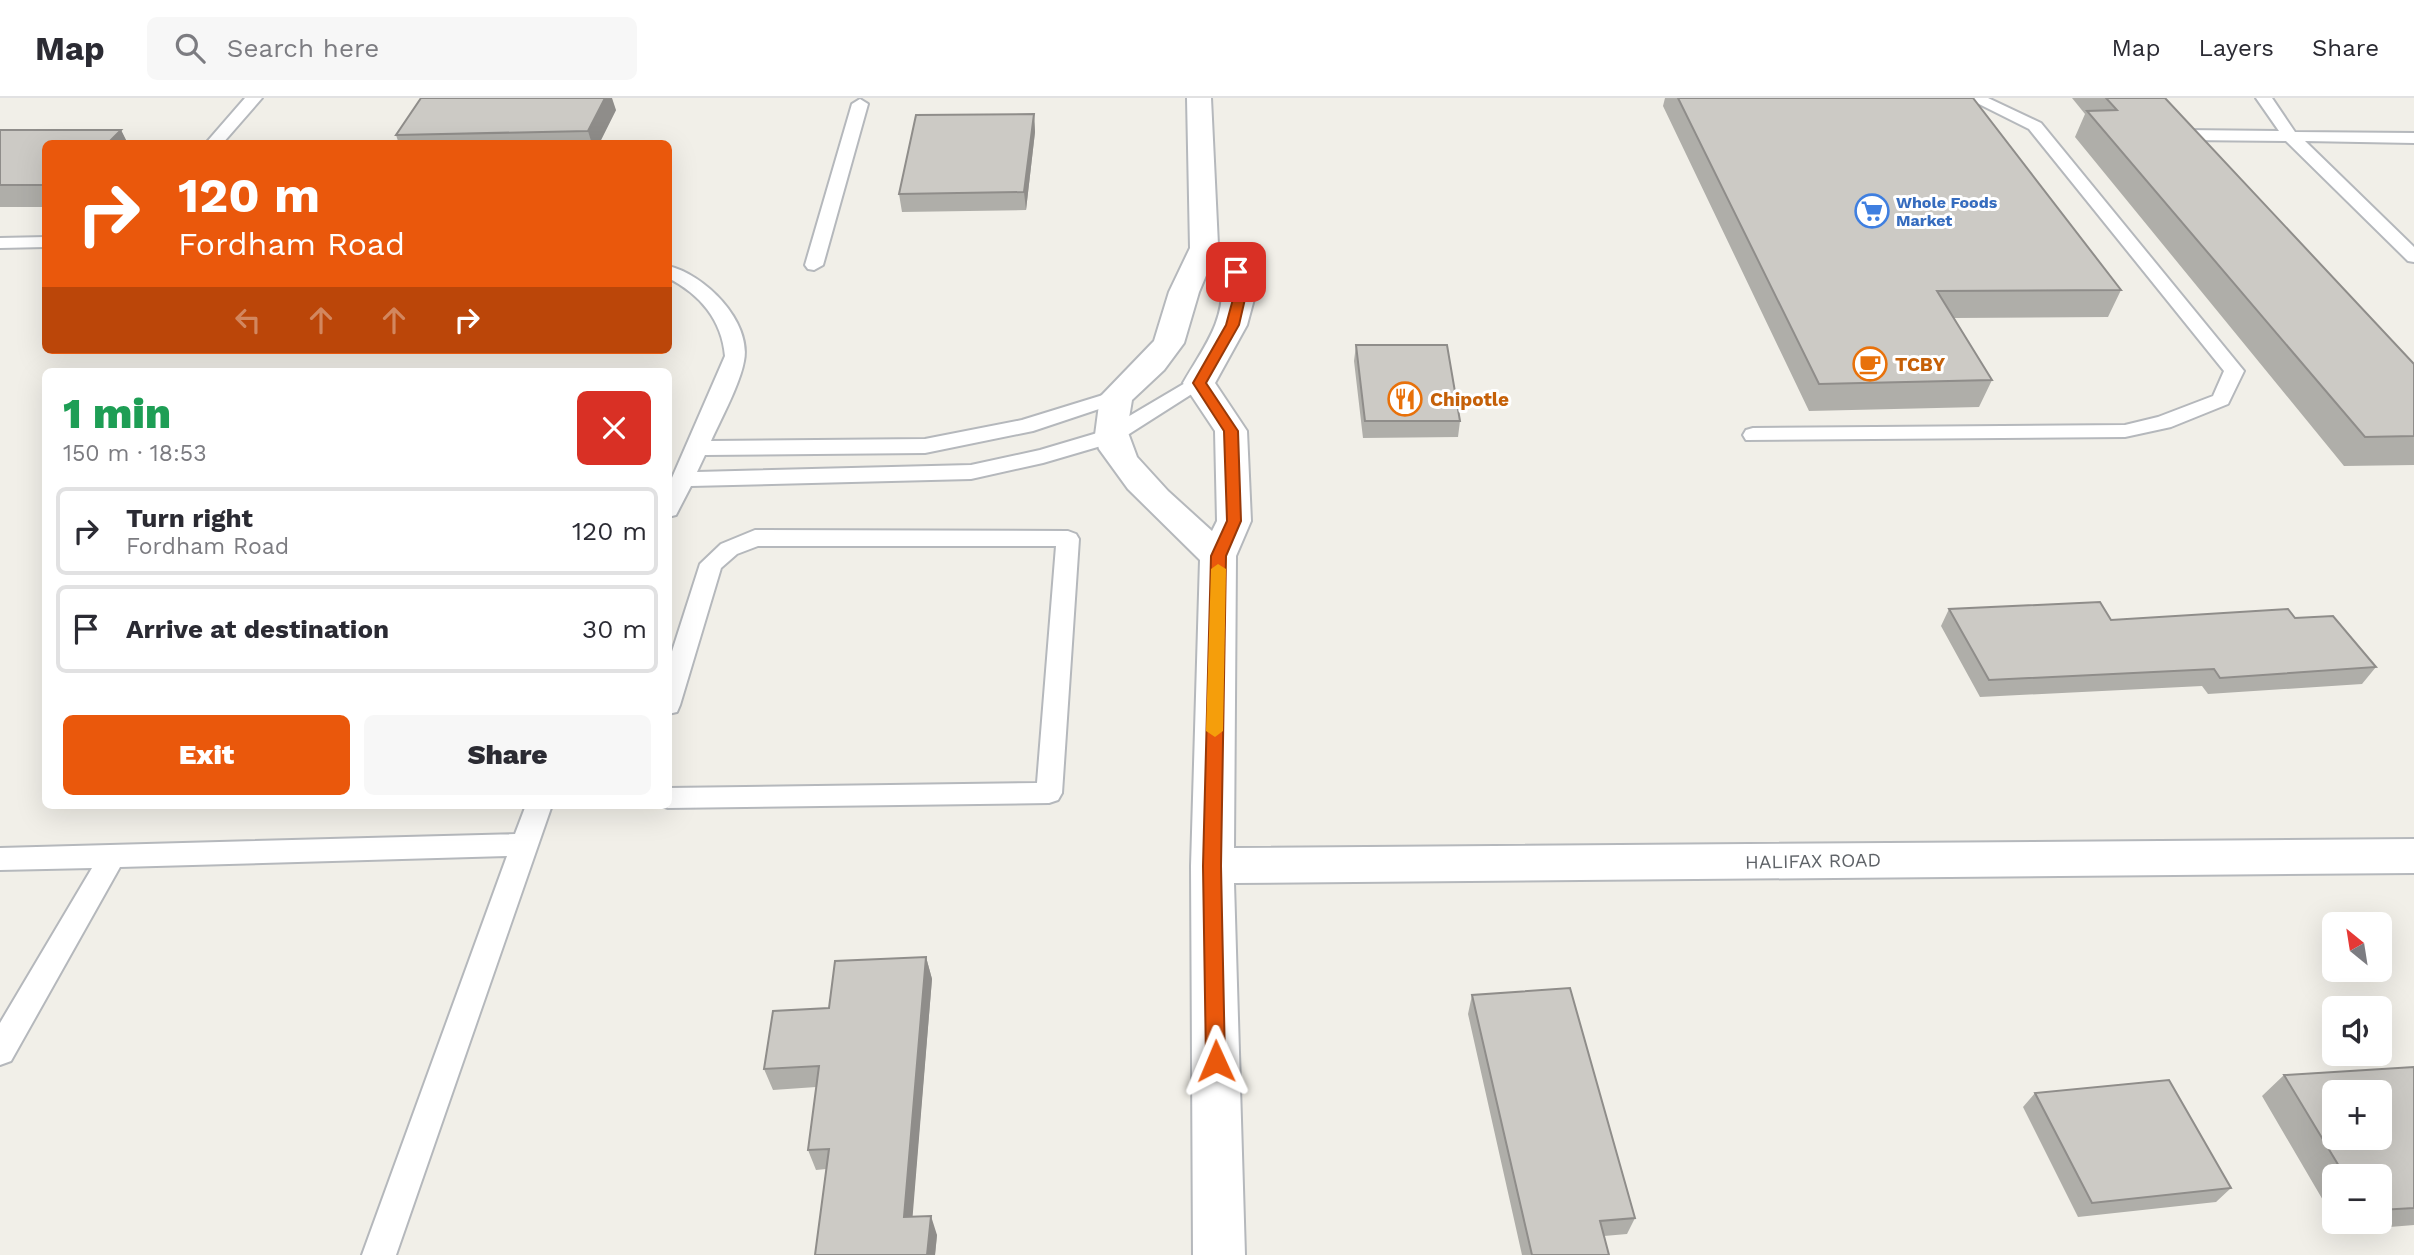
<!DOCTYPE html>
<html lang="en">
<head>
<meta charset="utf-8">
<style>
  :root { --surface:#fff; --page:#f7f7f7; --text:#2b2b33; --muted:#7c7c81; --line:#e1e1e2; --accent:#ea580c }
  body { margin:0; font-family:"Work Sans",sans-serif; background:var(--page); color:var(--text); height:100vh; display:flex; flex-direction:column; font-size:26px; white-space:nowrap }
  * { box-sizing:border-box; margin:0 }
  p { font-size:23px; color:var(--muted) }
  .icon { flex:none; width:38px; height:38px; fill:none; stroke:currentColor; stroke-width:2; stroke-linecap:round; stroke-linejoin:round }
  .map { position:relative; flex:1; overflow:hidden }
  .drawer { position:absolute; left:42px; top:270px; width:630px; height:441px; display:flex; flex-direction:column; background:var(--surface); border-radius:10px; box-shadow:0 7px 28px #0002 }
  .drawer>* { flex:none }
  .guide { position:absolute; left:42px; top:42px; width:630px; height:214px; border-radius:10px; box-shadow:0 7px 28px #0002; background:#ea580c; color:#fff; overflow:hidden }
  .needle { width:46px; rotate:330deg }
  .fabs { position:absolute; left:2322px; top:814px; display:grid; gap:14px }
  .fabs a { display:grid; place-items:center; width:70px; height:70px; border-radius:10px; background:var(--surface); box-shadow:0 7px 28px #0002; font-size:35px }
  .pin { position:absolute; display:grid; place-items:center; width:60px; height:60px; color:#fff; margin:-30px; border-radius:14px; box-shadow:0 4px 10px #0006 }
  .me { position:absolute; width:77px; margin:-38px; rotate:359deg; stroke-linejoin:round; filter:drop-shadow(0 0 5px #0008) }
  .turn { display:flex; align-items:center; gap:24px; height:147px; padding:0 21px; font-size:32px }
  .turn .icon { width:91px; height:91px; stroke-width:2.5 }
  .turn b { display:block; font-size:49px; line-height:60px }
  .lanes { display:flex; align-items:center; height:66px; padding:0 21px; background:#0003; justify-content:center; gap:35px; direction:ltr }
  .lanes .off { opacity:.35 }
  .round { display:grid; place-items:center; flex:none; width:74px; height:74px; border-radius:10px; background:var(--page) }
  .headline { display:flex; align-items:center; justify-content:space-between; height:119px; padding:0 21px }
  h1 { font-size:42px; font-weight:800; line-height:52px; color:#1e9e55 }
  .primary-button { display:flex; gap:14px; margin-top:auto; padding:14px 21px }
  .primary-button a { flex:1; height:80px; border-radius:10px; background:var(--accent); color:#fff; font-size:28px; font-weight:800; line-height:80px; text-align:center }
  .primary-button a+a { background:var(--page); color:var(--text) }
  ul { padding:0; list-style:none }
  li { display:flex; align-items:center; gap:21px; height:88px; margin:0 14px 10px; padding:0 7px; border:4px solid var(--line); border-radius:10px }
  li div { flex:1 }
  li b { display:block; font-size:26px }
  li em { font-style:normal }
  header { display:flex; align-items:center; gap:42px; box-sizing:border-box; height:98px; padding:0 35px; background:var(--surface); border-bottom:2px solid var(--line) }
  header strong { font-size:33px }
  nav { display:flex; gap:38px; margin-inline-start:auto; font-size:24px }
  .search { width:490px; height:63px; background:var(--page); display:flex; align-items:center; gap:18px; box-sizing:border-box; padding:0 24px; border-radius:10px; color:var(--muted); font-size:26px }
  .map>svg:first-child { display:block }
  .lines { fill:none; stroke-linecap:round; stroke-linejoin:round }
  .lane-casing { stroke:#b5b8bc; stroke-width:4 }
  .street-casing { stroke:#b5b8bc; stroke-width:4 }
  .lane { fill:#fff; fill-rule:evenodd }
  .street { fill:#fff; fill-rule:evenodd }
  .wall { fill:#afaea9 }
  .shaded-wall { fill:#8f8d8a }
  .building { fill:#cccac5; stroke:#8f8d8a; stroke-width:2; fill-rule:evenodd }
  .route { fill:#ea580c; stroke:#983908; stroke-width:2 }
  .slow { fill:#f59e0b }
  .labels { text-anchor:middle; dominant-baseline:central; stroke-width:6; stroke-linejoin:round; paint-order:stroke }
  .far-shop-label { font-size:16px; font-weight:bold; fill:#366cbe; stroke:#fff; text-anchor:start }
  .food-label { font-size:19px; font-weight:bold; fill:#c56008; stroke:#fff; text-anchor:start }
  .street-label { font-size:19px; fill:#5f6368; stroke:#fff }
</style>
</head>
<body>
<header>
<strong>Map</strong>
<div class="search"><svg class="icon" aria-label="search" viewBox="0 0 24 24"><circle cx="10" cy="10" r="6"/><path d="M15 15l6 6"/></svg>Search here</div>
<nav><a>Map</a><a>Layers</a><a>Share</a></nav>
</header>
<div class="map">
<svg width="2414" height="1157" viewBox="0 0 2414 1157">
  <rect width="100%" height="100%" fill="#f1efe8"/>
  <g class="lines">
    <defs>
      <path id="lane" d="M245 0H262L222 46H205Z
        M1967 0H1988L2041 25 2244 273 2228 306 2171 329 2125 339 1746 342 1743 337 1746 332 1753 330 2125 327 2158 319 2213 298 2224 273 2029 31Z
        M2256 0H2272L2295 34 2414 35V45L2305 43 2414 149V164L2408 163 2286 43 2184 42 2176 37 2184 32 2279 33Z
        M860 1 868 6 823 167 814 172 808 171 805 167 852 6Z
        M46 139V149L0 150V140Z
        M668 168C704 176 752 223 744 263 740 286 721 321 711 343L925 341 1022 322 1116 293 1123 295 1126 299 1123 303 1033 333 925 355 705 357 697 374 971 367 1040 352 1104 333 1192 281H1206L1209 285 1118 343 1043 365 971 381 691 388 676 417 668 419V389L725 258C722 222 700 196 668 180Z
        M755 432 1068 433 1076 436 1079 441 1062 695 1058 702 1049 705 668 710 659 707H668V690L1037 685 1056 448H758L737 456 721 470 680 607 677 614 668 616V566L700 466 721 446Z
        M526 707H552L396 1157H362L507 758 120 769 11 963 0 967V925L92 770 0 772V750L515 736Z"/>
      <path id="street" d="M1187 0H1211L1218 147 1250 174 1254 201 1247 227 1215 285 1247 333 1251 423 1236 458 1234 750 2414 741V775L1234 785 1245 1157H1193L1191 768 1200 462 1128 391 1099 351 1095 337 1100 299 1154 243 1169 194 1190 150ZM1210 168 1222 177C1226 223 1205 247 1183 285L1215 333 1217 423 1212 433 1168 393 1137 359 1127 332 1132 302 1164 272 1184 245 1199 194Z"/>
    </defs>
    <!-- lane casing -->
    <use href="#lane" class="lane-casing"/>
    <!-- street casing -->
    <use href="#street" class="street-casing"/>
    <!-- lane -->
    <use href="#lane" class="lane"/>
    <!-- street -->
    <use href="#street" class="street"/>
  </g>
  <!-- wall -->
  <path class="wall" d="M1665 0H1973L2121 192 2108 219 1954 220 1992 282 1979 309 1809 313 1663 8Z
    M2072 0H2165L2414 266V367L2344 368 2075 39 2085 16Z
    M616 12 599 46H399L396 37Z
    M1034 16 1035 34 1026 112 902 114 899 96Z
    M0 32H121L128 46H46V109H0Z
    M1356 247 1460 323 1458 339 1363 340 1354 263Z
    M1949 511 2111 522 2295 520 2376 569 2362 586 2208 596 2202 588 1980 599 1941 528Z
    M926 859 932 881 912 1118 937 1137 935 1157H815L826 1071 816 1072 808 1052 816 989 773 992 764 971 829 910Z
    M1472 897 1635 1120 1627 1136 1604 1138 1609 1157H1522L1468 916Z
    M2414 969V1127L2341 1133 2336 1124H2380V1078H2334V1121L2262 998 2284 977Z
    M2035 995 2231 1090 2216 1104 2078 1119 2023 1009Z"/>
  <!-- shaded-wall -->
  <path class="shaded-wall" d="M605 0H612L616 12 599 46H592L588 33Z
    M1034 16 1035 34 1026 112 1024 94Z
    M121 32 128 46H107Z
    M926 859 932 881 911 1138 904 1119Z
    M931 1118 937 1137 935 1157H927Z"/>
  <!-- building -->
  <path class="building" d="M421 0H605L588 33 396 37Z
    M1678 0H1973L2121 192 1937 193 1992 282 1819 286Z
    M2106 0H2165L2414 266V338L2365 339 2087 13 2117 12Z
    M1034 16 1024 94 899 96 916 17Z
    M0 32H121L107 46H46V87H0Z
    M1356 247H1447L1460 323H1365Z
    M2100 504 2111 522 2288 511 2295 520 2333 518 2376 569 2220 580 2214 571 1989 582 1949 511Z
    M926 859 904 1119 931 1118 927 1157H815L829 1051 808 1052 819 968 764 971 773 913 829 910 835 863Z
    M1570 890 1635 1120 1600 1123 1609 1157H1532L1472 897Z
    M2414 969V1110L2380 1112V1078H2345L2284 977ZM2334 994H2380V1040H2334Z
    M2169 982 2231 1090 2092 1105 2035 995Z"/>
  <!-- route -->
  <path class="route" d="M1236 170 1242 174 1245 201 1239 227 1206 285 1238 333 1241 423 1226 458 1221 768 1225 963 1223 969 1216 972 1209 969 1206 963 1203 768 1211 458 1227 423 1224 333 1193 285 1226 227 1233 201 1230 174Z"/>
  <!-- slow -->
  <path class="slow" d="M1218 466 1226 471 1223 633 1215 639 1206 633 1211 471Z"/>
  <!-- icons -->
  <defs>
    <symbol id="supermarket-ring" viewBox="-11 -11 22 22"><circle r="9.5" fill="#fff" stroke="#3f7fe0" stroke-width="1.5"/><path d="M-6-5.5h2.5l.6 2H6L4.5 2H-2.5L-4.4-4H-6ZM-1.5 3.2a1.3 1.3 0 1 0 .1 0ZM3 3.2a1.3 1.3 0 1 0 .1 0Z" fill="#3f7fe0"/></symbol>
    <symbol id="cafe-ring" viewBox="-11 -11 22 22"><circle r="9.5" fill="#fff" stroke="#e8710a" stroke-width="1.5"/><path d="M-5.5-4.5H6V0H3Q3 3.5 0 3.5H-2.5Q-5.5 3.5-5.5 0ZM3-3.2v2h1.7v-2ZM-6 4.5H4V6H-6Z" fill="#e8710a"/></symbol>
    <symbol id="restaurant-ring" viewBox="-11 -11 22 22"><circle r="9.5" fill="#fff" stroke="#e8710a" stroke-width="1.5"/><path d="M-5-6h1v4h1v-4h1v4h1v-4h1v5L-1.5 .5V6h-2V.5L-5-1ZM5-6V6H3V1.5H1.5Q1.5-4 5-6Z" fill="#e8710a"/></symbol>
  </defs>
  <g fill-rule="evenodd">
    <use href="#supermarket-ring" x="1853" y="94" width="38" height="38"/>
    <use href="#cafe-ring" x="1851" y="247" width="38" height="38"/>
    <use href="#restaurant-ring" x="1386" y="282" width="38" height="38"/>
  </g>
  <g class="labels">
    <!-- far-shop labels -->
    <g class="far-shop-label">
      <text x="1896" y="104">Whole Foods<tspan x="1896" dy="18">Market</tspan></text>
    </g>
    <!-- food labels -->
    <g class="food-label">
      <text x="1895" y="266">TCBY</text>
      <text x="1430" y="301">Chipotle</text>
    </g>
    <!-- street labels -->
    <g class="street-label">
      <text transform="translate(1813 763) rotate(-1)">HALIFAX ROAD</text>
    </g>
  </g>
</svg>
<div class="fabs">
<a><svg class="needle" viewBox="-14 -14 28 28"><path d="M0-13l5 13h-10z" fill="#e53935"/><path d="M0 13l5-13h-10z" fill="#7c7c81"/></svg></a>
<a><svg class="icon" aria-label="sound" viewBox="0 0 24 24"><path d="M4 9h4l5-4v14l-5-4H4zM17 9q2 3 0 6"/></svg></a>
<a>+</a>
<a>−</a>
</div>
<div class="pin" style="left:1236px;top:174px;background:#d93025"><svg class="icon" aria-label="arrive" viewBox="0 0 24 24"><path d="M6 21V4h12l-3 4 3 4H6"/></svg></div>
<svg class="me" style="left:1216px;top:963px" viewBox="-20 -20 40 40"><path d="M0-17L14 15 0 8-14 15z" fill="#ea580c" stroke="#fff" stroke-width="4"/></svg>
<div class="guide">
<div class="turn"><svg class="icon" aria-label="right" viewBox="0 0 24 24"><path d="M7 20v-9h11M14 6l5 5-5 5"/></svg><div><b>120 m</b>Fordham Road</div></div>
<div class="lanes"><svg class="icon off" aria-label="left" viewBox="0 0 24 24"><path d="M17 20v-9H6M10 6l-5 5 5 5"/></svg><svg class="icon off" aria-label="ahead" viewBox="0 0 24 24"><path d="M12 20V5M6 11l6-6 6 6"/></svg><svg class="icon off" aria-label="ahead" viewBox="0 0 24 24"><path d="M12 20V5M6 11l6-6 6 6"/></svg><svg class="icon" aria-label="right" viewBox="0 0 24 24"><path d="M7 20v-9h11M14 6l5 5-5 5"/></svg></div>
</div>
<section class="drawer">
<div class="headline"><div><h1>1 min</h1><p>150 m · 18:53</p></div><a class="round" style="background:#d93025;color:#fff"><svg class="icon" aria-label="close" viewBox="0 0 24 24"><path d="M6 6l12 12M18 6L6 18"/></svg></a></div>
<ul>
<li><svg class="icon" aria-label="right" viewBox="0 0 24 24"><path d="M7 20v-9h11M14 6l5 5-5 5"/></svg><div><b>Turn right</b><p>Fordham Road</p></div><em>120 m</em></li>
<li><svg class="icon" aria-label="arrive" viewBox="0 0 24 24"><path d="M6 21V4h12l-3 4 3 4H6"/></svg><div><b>Arrive at destination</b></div><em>30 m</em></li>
</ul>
<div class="primary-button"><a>Exit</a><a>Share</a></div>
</section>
</div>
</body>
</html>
